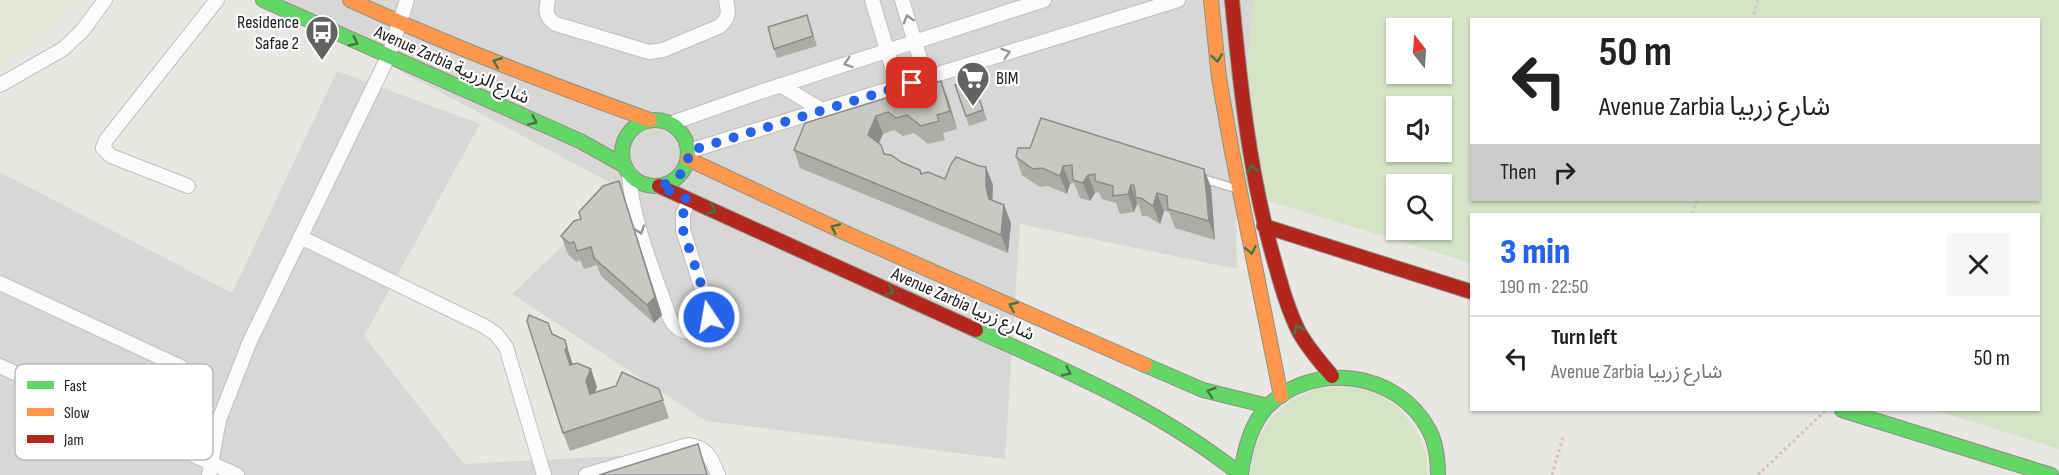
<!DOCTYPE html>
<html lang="en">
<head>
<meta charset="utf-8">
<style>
  :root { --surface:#fff; --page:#f6f6f6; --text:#222; --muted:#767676; --line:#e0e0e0; --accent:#2563eb }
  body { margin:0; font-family:"Sofia Sans Condensed","Noto Sans Arabic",sans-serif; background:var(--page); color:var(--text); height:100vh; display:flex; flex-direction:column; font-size:22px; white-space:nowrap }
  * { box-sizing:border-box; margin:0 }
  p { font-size:20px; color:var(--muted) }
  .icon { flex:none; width:33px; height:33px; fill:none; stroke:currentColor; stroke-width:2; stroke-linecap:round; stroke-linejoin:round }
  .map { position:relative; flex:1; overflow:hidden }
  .sheet { position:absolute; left:1470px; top:213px; width:570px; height:198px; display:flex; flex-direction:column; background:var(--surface); border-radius:0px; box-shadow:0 2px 4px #0004 }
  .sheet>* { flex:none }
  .hud { position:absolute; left:1470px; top:18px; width:570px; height:183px; border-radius:0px; box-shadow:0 2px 4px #0004; background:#fff; color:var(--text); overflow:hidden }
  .needle { width:39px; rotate:343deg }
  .controls { position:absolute; left:1386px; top:18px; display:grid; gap:12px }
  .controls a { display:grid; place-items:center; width:66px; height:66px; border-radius:0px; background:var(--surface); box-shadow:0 2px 4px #0004; font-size:30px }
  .pin { position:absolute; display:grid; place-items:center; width:51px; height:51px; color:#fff; margin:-26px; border-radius:12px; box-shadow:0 3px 9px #0006 }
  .me { position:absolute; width:66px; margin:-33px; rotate:348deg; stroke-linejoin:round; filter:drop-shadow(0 0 4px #0008) }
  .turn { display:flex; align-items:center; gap:21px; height:126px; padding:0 30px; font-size:27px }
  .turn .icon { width:78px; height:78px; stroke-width:2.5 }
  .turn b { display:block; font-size:42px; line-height:51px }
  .then { display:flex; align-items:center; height:57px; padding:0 30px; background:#0003; gap:12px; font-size:22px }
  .round { display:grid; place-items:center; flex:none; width:63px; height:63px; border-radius:0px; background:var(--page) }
  .headline { display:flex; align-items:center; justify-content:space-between; height:102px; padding:0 30px }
  h1 { font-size:36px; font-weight:800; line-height:45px; color:var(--accent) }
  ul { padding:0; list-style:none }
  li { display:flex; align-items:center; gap:18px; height:84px; padding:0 30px; border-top:2px solid var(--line) }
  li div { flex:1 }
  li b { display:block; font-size:22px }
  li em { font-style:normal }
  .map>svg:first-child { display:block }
  .residential { fill:#d8d7d5 }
  .farmland { fill:#e7e8d8 }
  .grass { fill:#d5e3c6; fill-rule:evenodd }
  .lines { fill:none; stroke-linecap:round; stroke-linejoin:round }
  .lane-casing { stroke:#c0bfbe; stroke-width:10 }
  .street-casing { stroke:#c0bfbe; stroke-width:16 }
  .fast-casing { stroke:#8f907f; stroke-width:16 }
  .slow-casing { stroke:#8f907f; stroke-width:16 }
  .jam-casing { stroke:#8f907f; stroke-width:16 }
  .path { stroke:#cfc4c3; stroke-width:3; stroke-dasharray:3 3; stroke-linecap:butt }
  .lane { stroke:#fcfbfb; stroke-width:7 }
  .street { stroke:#fcfbfb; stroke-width:14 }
  .fast { stroke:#63d668; stroke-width:14 }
  .slow { stroke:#ff974d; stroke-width:14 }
  .jam { stroke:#b3261e; stroke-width:14 }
  .wall { fill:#aeaca9 }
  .shaded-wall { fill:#8d8c8a }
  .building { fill:#cac8c5; stroke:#8d8c8a; stroke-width:1.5 }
  .oneway { stroke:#979696 }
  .oneway2 { stroke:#3f7842 }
  .route { stroke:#2563eb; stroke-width:10; stroke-dasharray:0 18 }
  .labels { text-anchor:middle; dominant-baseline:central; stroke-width:4.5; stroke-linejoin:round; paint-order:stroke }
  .poi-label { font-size:18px; fill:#1b1b1b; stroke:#fff; text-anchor:end }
  .street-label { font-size:18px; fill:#1b1b1b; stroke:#fff }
  .key { fill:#fff; stroke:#bbb; stroke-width:1.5 }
  .key-label { font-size:16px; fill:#1b1b1b }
</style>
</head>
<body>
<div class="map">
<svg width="2059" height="475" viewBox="0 0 2059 475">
  <rect width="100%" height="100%" fill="#e9e7e4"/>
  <!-- residential -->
  <path class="residential" d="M267 0H1254L1236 191 1237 269 1020 224 1005 459 706 421 512 294 622 189Z
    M337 71 480 124 364 336 464 464 709 451 717 475H0V172L232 293Z"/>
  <!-- farmland -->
  <path class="farmland" d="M0 0H79L0 69Z"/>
  <!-- grass -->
  <path class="grass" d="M1254 0H2059V449L1935 410H2038V214H1472L1471 263 1236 191ZM1472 20H2038V200H1472ZM1396 28H1442V74H1396ZM1396 106H1442V152H1396ZM1396 184H1442V230H1396Z
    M1346 386 1374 392 1398 407 1416 429 1427 456V475H1250L1255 446 1269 420 1291 400 1318 388Z"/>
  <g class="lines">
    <defs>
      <path id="lane" d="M1201 178 1237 189"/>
      <path id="street" d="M548 0C545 11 546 18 556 24L649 52 663 50 718 27C729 20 729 12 726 0
        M872 0 898 87
        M902 0 926 78
        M0 85 63 49 82 31 105 0
        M780 85 822 110
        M672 123 760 92 1044 0
        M689 151 1178 0
        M629 173C632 223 653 269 669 316 678 339 707 337 709 311L683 230V214L689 200
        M188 186 111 156 103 148 106 140 217 0
        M300 237 484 326 496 334 506 347 544 475
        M0 283 181 367
        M0 366 237 475
        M209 475 219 420 250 341 388 57 407 0
        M586 475 688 445C707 447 712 459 718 475"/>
      <path id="fast" d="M263 0 580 141 625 166
        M622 153a33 33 0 1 1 66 0a33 33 0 1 1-66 0Z
        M976 330C1069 372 1160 410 1241 475
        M1145 365 1203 390 1268 406
        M1842 410 2051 475
        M1241 475C1244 451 1250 425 1267 407 1313 360 1398 371 1429 430 1436 443 1438 460 1438 475"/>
      <path id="slow" d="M350 0C448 45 549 84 650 120
        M1211 0 1219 78 1232 152 1281 396
        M688 159 850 235 1145 365"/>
      <path id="jam" d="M1232 0C1240 84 1249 168 1271 249 1279 277 1286 306 1299 332 1308 348 1320 362 1332 376
        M659 186 976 330
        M1264 226 1472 292"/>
    </defs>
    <!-- lane casing -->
    <use href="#lane" class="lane-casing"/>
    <!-- street casing -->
    <use href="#street" class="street-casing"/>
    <!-- fast casing -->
    <use href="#fast" class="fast-casing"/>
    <!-- slow casing -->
    <use href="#slow" class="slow-casing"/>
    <!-- jam casing -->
    <use href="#jam" class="jam-casing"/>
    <!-- path -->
    <path class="path" d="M1752 20 1758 0
      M1692 214 1697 200
      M1552 475 1563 437
      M1758 475 1826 410"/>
    <!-- lane -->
    <use href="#lane" class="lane"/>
    <!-- street -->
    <use href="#street" class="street"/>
    <!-- fast -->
    <use href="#fast" class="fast"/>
    <!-- slow -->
    <use href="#slow" class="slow"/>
    <!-- jam -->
    <use href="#jam" class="jam"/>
  </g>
  <!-- wall -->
  <path class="wall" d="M807 15 817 46 777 58 774 49Z
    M973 80 987 120 969 126 955 85Z
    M948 99 957 129 943 133 945 140 928 144 914 133 903 136 894 130 883 134 879 143 884 154 901 162 922 174 945 179 979 166 986 167 993 185 992 200 1011 223 1008 253 800 168 794 150 805 123Z
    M1030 148 1211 187 1215 240 1175 228 1169 212 1164 211 1160 224 1147 216H1142L1138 203 1134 212 1120 214 1116 203 1102 199 1099 192 1095 193 1090 201 1080 198 1074 183 1070 184 1067 194 1048 186 1040 187 1022 175 1016 157Z
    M625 199 662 315 654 323 601 276 597 265 584 269 580 260 576 262 568 254 561 236 581 219Z
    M552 335 573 364 597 387 595 393 659 389 669 418 570 451 563 433Z"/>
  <!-- shaded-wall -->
  <path class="shaded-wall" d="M941 81 948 99 957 129 950 111Z
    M876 116 883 134 874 153 868 135Z
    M1063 166 1070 184 1067 194 1060 176Z
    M986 167 993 185 992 205 986 187Z
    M1204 169 1211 187 1215 240 1209 221Z
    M1088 175 1095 193 1090 201 1083 183Z
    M619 181 662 315 654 323 647 305Z
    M1131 185 1137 203 1134 212 1128 194Z
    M1157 193 1164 211 1160 224 1153 206Z
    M1004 205 1011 223 1008 253 1001 235Z
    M565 340 573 365 577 383 565 350Z
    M591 369 597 387 592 399 597 412 586 381Z"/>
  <!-- building -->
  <path class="building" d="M807 15 813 36 774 49 768 27Z
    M973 80 983 110 966 116 955 85Z
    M941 81 950 111 937 115 939 121 921 126 907 115 896 118 888 112 876 116 868 135 881 145 884 154 891 155 901 162 920 170 921 174 928 172 945 179 951 164 956 157 979 166 986 167V187L989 199 1004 205 1001 235 794 150 805 123Z
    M1041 118 1204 169 1209 221 1168 209 1167 196 1157 193 1153 206 1141 198H1136L1134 185H1131L1128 194 1113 196V186L1095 181V174L1088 175 1083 183 1073 180 1072 165 1063 166 1060 176 1042 168 1033 169 1016 157 1018 148H1030Z
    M619 181 655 297 647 305 594 258 591 247 577 251 574 242 569 243 561 236 574 221 581 219 579 212 603 186Z
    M529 315 548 323 552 334 565 340 567 347 565 350 570 365 577 363 591 369 586 381 590 394 616 386 622 372 659 389 663 400 563 433 527 321Z
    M698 444 707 475H599Z"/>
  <!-- one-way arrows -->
  <defs><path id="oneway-chevron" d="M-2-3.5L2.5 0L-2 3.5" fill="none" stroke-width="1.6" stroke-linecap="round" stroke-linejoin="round" transform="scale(1.5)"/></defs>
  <g class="oneway">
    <use href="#oneway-chevron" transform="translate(908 19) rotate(-107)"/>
    <use href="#oneway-chevron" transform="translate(1006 53) rotate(-17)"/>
    <use href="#oneway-chevron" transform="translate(848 63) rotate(162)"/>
    <use href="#oneway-chevron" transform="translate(640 230) rotate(72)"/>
  </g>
  <g class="oneway2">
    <use href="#oneway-chevron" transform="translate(354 42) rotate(25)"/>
    <use href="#oneway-chevron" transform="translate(1217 58) rotate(83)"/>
    <use href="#oneway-chevron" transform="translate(497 62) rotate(-158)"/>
    <use href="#oneway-chevron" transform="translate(533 121) rotate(24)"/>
    <use href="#oneway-chevron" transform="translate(1252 169) rotate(-100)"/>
    <use href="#oneway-chevron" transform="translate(712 210) rotate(24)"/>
    <use href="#oneway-chevron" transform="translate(835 228) rotate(-155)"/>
    <use href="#oneway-chevron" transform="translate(1251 250) rotate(79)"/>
    <use href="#oneway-chevron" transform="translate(890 291) rotate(24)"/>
    <use href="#oneway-chevron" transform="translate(1013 306) rotate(-156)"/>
    <use href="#oneway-chevron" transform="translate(1298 329) rotate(-115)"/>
    <use href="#oneway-chevron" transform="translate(1067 372) rotate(26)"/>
    <use href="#oneway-chevron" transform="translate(1211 392) rotate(-163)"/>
  </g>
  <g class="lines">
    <!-- route -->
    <path class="route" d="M709 317 708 305 683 230V214L689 200 659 186C678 181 688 170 689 151L912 83"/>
  </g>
  <!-- icons -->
  <defs>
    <symbol id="bus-pin" viewBox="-11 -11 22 30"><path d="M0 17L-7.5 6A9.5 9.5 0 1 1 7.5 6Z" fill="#636261" stroke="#fff"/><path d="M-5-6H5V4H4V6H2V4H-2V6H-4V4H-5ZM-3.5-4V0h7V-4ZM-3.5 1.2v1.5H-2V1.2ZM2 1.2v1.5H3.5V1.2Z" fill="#fff"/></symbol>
    <symbol id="supermarket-pin" viewBox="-11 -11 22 30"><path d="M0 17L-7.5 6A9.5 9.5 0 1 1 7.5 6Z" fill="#636261" stroke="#fff"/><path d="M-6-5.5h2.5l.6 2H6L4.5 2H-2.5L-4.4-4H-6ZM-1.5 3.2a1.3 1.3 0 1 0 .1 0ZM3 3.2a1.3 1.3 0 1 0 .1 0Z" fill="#fff"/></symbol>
  </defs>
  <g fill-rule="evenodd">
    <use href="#bus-pin" x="303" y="13" width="38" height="52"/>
    <use href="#supermarket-pin" x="954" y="59" width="38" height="52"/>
  </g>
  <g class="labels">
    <!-- poi labels -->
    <g class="poi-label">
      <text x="299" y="22">Residence<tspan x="299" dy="21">Safae 2</tspan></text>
      <text x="996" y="78" text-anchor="start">BIM</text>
    </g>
    <!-- street labels -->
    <g class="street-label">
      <text transform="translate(452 65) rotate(24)">Avenue Zarbia شارع الزربية</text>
      <text transform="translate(963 304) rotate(24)">Avenue Zarbia شارع زربيا</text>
    </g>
  </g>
  <!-- legend -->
  <rect x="15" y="364" width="198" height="96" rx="9" class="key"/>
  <rect x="27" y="381" width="27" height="8" fill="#63d668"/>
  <rect x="27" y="408" width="27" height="8" fill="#ff974d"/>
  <rect x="27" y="435" width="27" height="8" fill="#b3261e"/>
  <g class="key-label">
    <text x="64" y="391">Fast</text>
    <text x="64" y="418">Slow</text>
    <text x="64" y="445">Jam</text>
  </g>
</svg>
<div class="controls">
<a><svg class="needle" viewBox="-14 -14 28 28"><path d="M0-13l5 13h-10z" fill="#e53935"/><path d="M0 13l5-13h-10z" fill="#767676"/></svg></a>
<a><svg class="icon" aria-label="sound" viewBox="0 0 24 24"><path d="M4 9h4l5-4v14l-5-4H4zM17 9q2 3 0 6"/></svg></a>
<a><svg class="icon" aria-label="search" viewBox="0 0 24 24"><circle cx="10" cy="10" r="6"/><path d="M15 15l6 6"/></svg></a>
</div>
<div class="pin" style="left:912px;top:83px;background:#d93025"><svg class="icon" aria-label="arrive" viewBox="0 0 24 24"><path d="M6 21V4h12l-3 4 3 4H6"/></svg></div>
<svg class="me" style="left:709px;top:317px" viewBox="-20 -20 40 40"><circle r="17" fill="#2563eb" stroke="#fff" stroke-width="3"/><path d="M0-11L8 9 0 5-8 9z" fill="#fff"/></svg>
<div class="hud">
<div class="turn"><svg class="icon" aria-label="left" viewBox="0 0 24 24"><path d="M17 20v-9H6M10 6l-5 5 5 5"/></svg><div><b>50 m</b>Avenue Zarbia شارع زربيا</div></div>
<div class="then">Then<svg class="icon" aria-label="right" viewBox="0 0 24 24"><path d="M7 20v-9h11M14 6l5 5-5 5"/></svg></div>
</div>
<section class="sheet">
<div class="headline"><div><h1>3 min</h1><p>190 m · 22:50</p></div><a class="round"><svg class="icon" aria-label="close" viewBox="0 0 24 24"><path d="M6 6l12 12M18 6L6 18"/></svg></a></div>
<ul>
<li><svg class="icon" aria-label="left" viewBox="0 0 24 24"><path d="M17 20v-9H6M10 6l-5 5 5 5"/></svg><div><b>Turn left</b><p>Avenue Zarbia شارع زربيا</p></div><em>50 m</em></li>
</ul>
</section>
</div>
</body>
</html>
